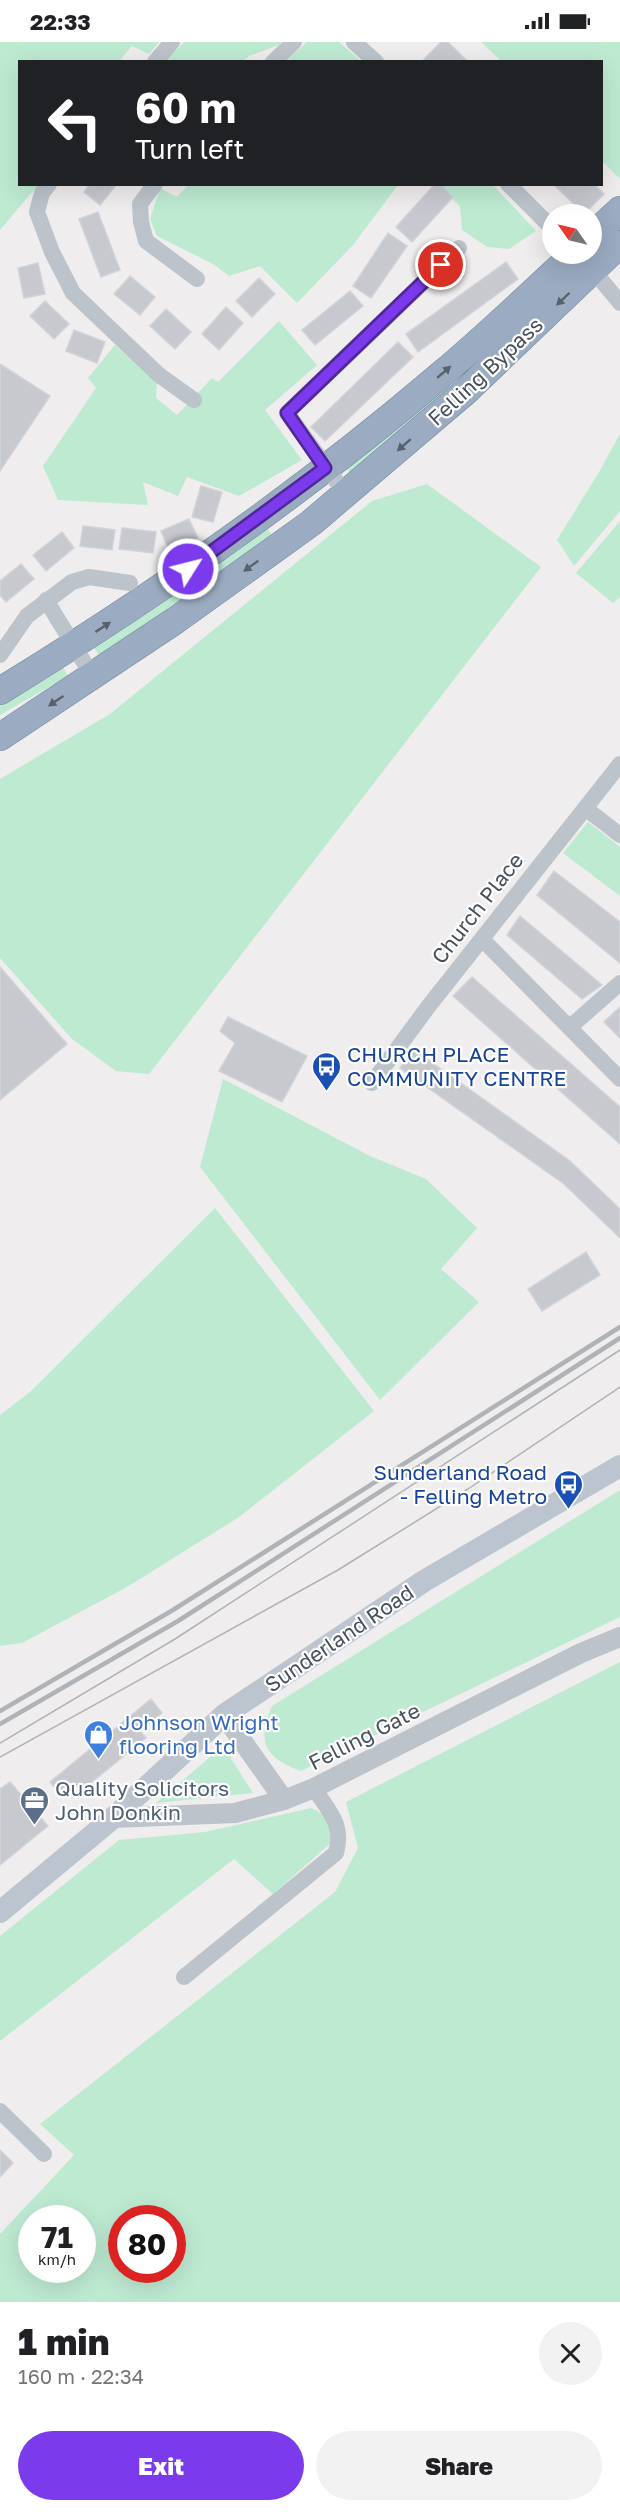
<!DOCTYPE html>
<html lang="en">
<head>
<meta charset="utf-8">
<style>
  :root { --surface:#fff; --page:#f2f2f2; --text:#202124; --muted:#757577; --accent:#7c3aed }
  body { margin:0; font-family:"Golos Text",sans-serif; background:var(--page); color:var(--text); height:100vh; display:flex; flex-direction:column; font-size:22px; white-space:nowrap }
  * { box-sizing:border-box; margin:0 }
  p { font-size:20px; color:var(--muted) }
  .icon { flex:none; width:33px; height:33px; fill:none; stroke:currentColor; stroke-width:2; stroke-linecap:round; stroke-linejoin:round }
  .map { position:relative; height:2260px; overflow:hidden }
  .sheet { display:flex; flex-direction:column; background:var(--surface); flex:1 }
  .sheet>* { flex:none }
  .banner { position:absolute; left:18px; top:18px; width:585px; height:126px; border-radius:0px; box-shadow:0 6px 24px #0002; background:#202124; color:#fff; overflow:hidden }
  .needle { width:39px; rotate:304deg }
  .fabs { position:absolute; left:542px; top:162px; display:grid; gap:12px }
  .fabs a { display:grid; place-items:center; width:60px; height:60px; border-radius:50%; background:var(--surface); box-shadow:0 6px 24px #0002; font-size:30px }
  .speed { position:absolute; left:18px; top:2163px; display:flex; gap:12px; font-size:30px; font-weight:700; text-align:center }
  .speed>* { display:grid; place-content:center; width:78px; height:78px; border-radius:50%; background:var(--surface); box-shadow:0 6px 24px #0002; line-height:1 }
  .speed small { font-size:15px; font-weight:400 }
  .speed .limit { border:9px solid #d22; background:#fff; color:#111 }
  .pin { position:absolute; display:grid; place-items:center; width:51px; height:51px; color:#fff; margin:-26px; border:3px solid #fff; border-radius:50%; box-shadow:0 2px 6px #0007 }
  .me { position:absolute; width:66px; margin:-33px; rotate:54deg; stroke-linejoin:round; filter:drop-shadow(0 0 4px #0008) }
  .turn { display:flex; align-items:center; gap:21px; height:126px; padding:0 18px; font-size:27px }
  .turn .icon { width:78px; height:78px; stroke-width:2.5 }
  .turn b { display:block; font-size:42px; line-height:51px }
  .round { display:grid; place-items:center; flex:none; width:63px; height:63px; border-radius:32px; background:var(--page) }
  .head { display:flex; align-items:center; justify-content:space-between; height:102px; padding:0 18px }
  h1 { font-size:36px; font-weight:800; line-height:45px }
  .primary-button { display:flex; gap:12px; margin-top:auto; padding:12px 18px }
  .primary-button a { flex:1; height:69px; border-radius:36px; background:var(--accent); color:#fff; font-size:24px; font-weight:800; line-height:69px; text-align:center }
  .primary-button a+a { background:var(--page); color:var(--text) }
  .status { display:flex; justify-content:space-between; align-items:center; height:42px; padding:0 30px; background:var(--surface); direction:ltr }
  .status svg { height:16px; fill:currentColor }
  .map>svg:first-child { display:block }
  .green { fill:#beead2; fill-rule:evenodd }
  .building { fill:#c7c9cf; stroke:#d1d3d8; stroke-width:1.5 }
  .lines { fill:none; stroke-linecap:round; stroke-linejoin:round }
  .trunk-casing { stroke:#7387a4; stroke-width:28 }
  .minor { stroke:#bcc3cb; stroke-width:16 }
  .tertiary { stroke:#bcc3cb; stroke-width:20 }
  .secondary { stroke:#bcc4cf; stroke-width:22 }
  .trunk { stroke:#9babc1; stroke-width:27 }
  .tram { stroke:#afb2b7; stroke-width:1.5 }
  .rail { stroke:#afb2b7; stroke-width:4.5 }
  .oneway { fill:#58616e }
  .route-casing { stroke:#51269a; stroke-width:15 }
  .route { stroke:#7c3aed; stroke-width:10 }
  .labels { text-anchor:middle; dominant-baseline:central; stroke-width:4.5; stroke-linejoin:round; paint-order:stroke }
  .street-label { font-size:21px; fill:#474f59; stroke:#fff }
  .transit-label { font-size:21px; fill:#164399; stroke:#fff; text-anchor:start }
  .shop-label { font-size:21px; fill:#366cbe; stroke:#fff; text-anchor:start }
  .service-label { font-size:21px; fill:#4e5e75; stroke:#fff; text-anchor:start }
</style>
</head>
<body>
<div class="status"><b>22:33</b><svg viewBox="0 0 49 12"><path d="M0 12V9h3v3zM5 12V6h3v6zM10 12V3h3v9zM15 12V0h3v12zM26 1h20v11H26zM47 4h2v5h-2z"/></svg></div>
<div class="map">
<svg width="620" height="2260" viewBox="0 0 620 2260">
  <rect width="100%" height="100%" fill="#efeded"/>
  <!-- green -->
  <path class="green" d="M0 0H159L149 12 132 4 119 19 20 20V142L38 143 0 188Z
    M184 0H281L279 3 249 14 243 19 165 20Z
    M307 0H339L361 19H286Z
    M481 0H620V137L602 119V20L501 19Z
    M188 143H398L353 203 297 261 260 224 229 234 213 222 157 194 150 177 160 146 177 155Z
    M438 143H493L536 189 509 207 487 205 462 188 460 164Z
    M279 279 317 323 265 368 302 418 239 454 187 435 178 454 143 440 148 463 58 458 43 424 96 346 88 336 115 303 157 340 156 356 177 373 212 336 218 340Z
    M448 343 453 348 351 433 345 423Z
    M620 392V469L574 524 557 498 599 430Z
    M427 442 541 525 149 1032 116 1029 72 997 0 916V737L110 672 372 459Z
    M620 479V555L613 561 576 531Z
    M266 484 273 495 99 613 93 605Z
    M63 625 68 634 0 673V660Z
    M588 780 620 805V854L563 811Z
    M223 1037 370 1114 426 1137 477 1186 441 1227 479 1260 380 1358 200 1125Z
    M215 1166 374 1369 239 1475 127 1545 22 1601 0 1604V1373L30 1350Z
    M620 1448V1575L301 1729C265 1715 256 1701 272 1664Z
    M620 1620V2260H0V2192L74 2113 40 2082 335 1850 358 1806 346 1760ZM32 2176H82V2228H32ZM122 2176H172V2228H122Z
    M223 1704 253 1751 156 1761Z
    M311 1766C328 1773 331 1783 333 1799L273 1852 234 1817 0 1999V1894L119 1798 205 1790Z"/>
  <!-- building -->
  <path class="building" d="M441 0H448L468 20H427L424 17Z
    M90 142H117L100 163 84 150Z
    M435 142H440L453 155 412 200 396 185Z
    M553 142H594L604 152 584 172Z
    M98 170 120 228 101 235 79 177Z
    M388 191 407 204 371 256 353 244Z
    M506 220 518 237 418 310 406 292Z
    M38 221 45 252 24 256 18 226Z
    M130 234 155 255 140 273 114 252Z
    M259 236 275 252 252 275 236 259Z
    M350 249 363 264 315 303 302 288Z
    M45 259 69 282 54 297 30 274Z
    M226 265 243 281 219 308 202 292Z
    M166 267 191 290 175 307 150 284Z
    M74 288 105 300 97 321 66 309Z
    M398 300 413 315 325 399 311 385Z
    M0 322 50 354 0 429Z
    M201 444 222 450 213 480 192 475Z
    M189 477 198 496 169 508 161 489Z
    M83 484 115 488 112 508 80 504Z
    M122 486 156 490 153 511 119 507Z
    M62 490 74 506 46 529 33 513Z
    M21 522 34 537 6 560 0 553V539Z
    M554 829 620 880V921L537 853Z
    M520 874 602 943 582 957 507 893Z
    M0 925 67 1002 0 1058Z
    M472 935 620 1065V1102L453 954Z
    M620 965V996L604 980Z
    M228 975 307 1014 282 1060 219 1029 235 1001 220 989Z
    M413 1007 570 1119 620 1167V1196L564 1142 400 1026Z
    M586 1210 600 1233 542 1269 528 1247Z
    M151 1657 162 1671 140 1689 146 1696 81 1749 74 1741 60 1752 50 1740Z
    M10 1740 48 1784 0 1823V1747Z
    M0 2108 13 2121 0 2135Z"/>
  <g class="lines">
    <defs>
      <path id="trunk" d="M591 195 620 168
        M0 649C155 554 305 449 443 331 488 293 531 252 574 212
        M0 695 176 578 311 481 465 350 620 202"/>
    </defs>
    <!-- trunk casing -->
    <use href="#trunk" class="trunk-casing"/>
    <!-- minor -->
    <path class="minor" d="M354 0 376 20
      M155 20 172 0
      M273 20 294 0
      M49 142 42 151 37 170 52 210 73 251 159 333 194 358
      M155 142 140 162 141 180 146 199 197 237
      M508 142 552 186
      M593 228 620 261
      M345 451 287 371 459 206
      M46 558 93 635
      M0 613 27 574 72 540 89 535 130 541
      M585 766 620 793
      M482 897 620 1037
      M570 985 620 941
      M372 1041 428 965 620 722
      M184 1935 336 1811C344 1782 329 1770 314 1746
      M0 2069 44 2112"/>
    <!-- tertiary -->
    <path class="tertiary" d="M224 1673 284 1758
      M113 1776 235 1771 284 1758 314 1746 581 1611 620 1595"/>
    <!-- secondary -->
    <path class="secondary" d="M0 1870 113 1776 224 1673 424 1539 620 1424"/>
    <!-- trunk -->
    <use href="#trunk" class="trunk"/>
    <!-- tram -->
    <path class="tram" d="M0 1701 175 1597 620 1308
      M0 1715 338 1528 468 1447 620 1345"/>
    <!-- rail -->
    <path class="rail" d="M0 1669 173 1568 620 1285
      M0 1682 178 1579 620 1296"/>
  </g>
  <!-- one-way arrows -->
  <defs><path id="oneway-solid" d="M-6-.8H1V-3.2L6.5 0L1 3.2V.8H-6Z" transform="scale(1.5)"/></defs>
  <g class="oneway">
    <use href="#oneway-solid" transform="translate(563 257) rotate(136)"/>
    <use href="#oneway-solid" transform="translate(444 330) rotate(-41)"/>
    <use href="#oneway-solid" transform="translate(404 403) rotate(139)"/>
    <use href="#oneway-solid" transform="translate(251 524) rotate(144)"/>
    <use href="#oneway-solid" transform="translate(103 585) rotate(-33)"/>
    <use href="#oneway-solid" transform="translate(56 659) rotate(146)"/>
  </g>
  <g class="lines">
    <defs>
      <path id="route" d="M188 527 325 426 287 371 441 223"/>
    </defs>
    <!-- route casing -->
    <use href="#route" class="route-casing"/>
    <!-- route -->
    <use href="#route" class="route"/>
  </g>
  <!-- icons -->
  <defs>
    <symbol id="bus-pin" viewBox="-11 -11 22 30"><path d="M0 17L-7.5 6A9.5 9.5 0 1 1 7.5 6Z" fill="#1a4fb4" stroke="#fff"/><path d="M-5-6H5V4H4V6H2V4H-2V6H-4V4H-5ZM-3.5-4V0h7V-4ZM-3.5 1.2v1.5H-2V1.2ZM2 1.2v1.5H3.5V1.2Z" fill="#fff"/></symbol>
    <symbol id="shop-pin" viewBox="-11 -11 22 30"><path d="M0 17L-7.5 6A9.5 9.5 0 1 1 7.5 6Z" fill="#3f7fe0" stroke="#fff"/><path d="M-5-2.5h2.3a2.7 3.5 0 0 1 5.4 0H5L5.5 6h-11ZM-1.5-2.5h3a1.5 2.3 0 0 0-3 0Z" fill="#fff"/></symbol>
    <symbol id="office-pin" viewBox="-11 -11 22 30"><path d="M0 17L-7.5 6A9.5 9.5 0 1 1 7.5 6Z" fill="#5c6f8a" stroke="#fff"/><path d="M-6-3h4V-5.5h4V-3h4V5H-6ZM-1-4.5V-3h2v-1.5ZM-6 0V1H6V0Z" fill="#fff"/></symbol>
  </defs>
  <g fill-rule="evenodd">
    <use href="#bus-pin" x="310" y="1008" width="33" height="45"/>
    <use href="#bus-pin" x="552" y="1426" width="33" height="45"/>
    <use href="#shop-pin" x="82" y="1676" width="33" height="45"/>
    <use href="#office-pin" x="18" y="1742" width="33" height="45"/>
  </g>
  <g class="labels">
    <!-- street labels -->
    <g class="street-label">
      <text transform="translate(485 329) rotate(-43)">Felling Bypass</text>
      <text transform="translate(477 866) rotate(-52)">Church Place</text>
      <text transform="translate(339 1596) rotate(-34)">Sunderland Road</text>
      <text transform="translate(364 1694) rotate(-27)">Felling Gate</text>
    </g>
    <!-- transit labels -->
    <g class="transit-label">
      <text x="347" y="1012">CHURCH PLACE<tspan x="347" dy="24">COMMUNITY CENTRE</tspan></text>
      <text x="547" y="1430" text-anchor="end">Sunderland Road<tspan x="547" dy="24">- Felling Metro</tspan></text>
    </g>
    <!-- shop labels -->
    <g class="shop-label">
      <text x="119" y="1680">Johnson Wright<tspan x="119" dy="24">flooring Ltd</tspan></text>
    </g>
    <!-- service labels -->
    <g class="service-label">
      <text x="55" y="1746">Quality Solicitors<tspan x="55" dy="24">John Donkin</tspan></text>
    </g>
  </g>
</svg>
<div class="fabs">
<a><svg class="needle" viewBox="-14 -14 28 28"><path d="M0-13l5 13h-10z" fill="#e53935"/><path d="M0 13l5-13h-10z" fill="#757577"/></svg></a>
</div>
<div class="speed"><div>71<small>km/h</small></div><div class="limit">80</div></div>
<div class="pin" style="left:441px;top:223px;background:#d93025"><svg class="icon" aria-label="arrive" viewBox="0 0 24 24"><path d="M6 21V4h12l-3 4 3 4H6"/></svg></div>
<svg class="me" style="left:188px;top:527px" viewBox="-20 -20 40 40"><circle r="17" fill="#7c3aed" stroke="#fff" stroke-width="3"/><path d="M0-11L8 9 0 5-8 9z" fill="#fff"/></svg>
<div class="banner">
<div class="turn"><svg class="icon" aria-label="left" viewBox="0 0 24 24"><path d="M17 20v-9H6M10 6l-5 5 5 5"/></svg><div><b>60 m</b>Turn left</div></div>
</div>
</div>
<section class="sheet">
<div class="head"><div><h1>1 min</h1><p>160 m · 22:34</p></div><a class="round"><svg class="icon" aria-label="close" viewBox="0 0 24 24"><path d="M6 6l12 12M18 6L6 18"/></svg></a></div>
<div class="primary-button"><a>Exit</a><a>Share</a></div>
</section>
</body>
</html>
